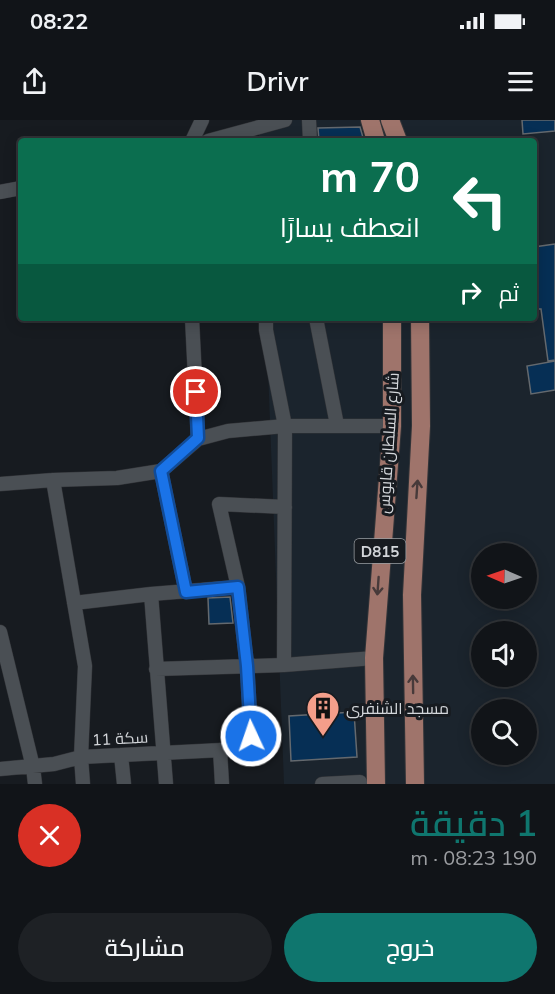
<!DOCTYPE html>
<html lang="ar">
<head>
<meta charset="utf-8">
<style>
  :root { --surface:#111418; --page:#1e2125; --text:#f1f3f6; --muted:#9c9ea2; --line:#303337; --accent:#0f766e }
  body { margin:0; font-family:Mulish,Cairo,sans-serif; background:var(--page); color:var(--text); direction:rtl; height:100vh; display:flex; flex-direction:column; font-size:22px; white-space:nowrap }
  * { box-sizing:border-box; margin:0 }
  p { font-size:20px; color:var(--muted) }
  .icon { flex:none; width:33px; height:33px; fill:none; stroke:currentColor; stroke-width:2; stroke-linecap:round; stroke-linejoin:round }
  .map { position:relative; height:664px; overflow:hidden; direction:ltr }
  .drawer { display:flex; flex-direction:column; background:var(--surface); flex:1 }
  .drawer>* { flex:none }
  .top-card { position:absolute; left:18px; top:18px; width:519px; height:183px; border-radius:6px; box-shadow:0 3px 15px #0003,0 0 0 2px var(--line); direction:rtl; background:#0b6e4f; color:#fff; overflow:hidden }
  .needle { width:39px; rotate:272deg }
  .buttons { position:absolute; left:471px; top:423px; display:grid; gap:12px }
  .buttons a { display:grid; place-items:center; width:66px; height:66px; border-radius:50%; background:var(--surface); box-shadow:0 3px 15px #0003,0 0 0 2px var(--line); font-size:30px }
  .pin { position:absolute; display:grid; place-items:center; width:51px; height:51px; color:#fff; margin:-26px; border:3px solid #fff; border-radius:50%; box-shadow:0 2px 6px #0007 }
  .me { position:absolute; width:66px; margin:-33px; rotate:357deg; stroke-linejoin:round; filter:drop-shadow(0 0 4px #0008) }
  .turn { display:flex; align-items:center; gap:21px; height:126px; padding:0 18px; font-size:27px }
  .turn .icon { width:78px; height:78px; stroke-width:2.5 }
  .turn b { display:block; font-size:42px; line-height:51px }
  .then { display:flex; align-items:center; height:57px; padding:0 18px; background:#0003; gap:12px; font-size:22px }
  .round { display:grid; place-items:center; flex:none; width:63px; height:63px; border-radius:32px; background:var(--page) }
  .head { display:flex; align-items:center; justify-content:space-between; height:102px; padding:0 18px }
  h1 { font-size:36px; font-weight:600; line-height:45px; color:var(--accent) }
  .cta { display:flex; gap:12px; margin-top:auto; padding:12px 18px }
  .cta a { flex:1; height:69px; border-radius:36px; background:var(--accent); color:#fff; font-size:24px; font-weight:600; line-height:69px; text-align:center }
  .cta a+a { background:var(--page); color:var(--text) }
  .status { display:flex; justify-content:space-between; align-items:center; height:42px; padding:0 30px; background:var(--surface); direction:ltr }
  .status svg { height:16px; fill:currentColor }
  header { display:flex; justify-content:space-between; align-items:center; height:78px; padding:0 18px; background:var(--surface); font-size:27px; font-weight:600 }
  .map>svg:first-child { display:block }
  .built { fill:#1b242d; fill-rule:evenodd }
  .building { fill:#062f55; stroke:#64696e; stroke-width:1.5 }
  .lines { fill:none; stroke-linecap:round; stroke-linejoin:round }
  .minor-casing { stroke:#323438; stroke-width:15 }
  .major-casing { stroke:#323438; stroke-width:20 }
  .minor { stroke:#4a4f54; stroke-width:14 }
  .major { stroke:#9f746b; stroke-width:18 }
  .oneway { stroke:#473a3a }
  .route-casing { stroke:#114b97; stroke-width:15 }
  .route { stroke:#1a73e8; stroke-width:10 }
  .labels { text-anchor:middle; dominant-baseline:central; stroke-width:6; stroke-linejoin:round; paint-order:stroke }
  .shield { fill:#171b20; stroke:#9b9ea2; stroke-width:1.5 }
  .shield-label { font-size:15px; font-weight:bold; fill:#d3d6da }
  .street-label { font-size:16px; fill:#d3d6da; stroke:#171b20 }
  .poi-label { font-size:16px; fill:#d3d6da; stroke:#171b20; text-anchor:start }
</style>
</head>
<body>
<div class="status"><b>08:22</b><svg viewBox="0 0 49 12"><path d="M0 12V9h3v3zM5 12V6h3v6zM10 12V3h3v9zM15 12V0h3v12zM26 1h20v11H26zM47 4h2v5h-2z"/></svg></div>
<header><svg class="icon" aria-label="menu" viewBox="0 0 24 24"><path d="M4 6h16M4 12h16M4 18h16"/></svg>Drivr<svg class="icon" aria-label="share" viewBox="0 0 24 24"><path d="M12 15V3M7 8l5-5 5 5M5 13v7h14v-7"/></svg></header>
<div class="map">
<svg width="555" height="664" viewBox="0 0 555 664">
  <rect width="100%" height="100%" fill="#171b20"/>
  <!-- built -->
  <path class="built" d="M258 0H555V664H284L266 198H534V21H259ZM482 434H526V478H482ZM482 512H526V556H482ZM482 590H526V634H482Z"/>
  <!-- building -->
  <path class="building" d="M522 0H555V11L523 14Z
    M360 7 364 21H319L318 8Z
    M555 124V240L548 241 541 189H537L534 165V127Z
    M555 241V270L531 274 527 246Z
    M230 477 233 503 209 504 208 478Z
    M354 592 357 637 291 641 289 596Z"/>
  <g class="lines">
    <defs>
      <path id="minor" d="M309 0 310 21
        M192 21 202 0
        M208 21 285 0
        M0 72 21 68
        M192 198 198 319
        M266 198V210L285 306 284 545
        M316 198 337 305
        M161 351 186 472
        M53 360 85 546 81 637 83 664
        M0 364 53 360 117 358 161 351 198 319 228 311 285 306H392
        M151 474 166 664
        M74 483 151 474 238 467
        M0 512 33 647 35 664
        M156 549 284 545 374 538
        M220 630 222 664
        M121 635 124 664
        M0 649 54 644 81 637 242 629 251 616 247 546 238 467 219 384 285 387
        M322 664 360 662V664"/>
      <path id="major" d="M370 0 376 21
        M390 0 398 21
        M376 664 374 538 392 306V198
        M415 664 412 475 421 306 420 198"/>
    </defs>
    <!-- minor casing -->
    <use href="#minor" class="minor-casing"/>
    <!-- major casing -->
    <use href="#major" class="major-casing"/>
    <!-- minor -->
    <use href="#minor" class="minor"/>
    <!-- major -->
    <use href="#major" class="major"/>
  </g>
  <!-- one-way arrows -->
  <defs><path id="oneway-shaft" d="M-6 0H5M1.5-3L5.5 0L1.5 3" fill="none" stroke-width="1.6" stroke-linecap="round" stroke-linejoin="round" transform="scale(1.5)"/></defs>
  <g class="oneway">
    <use href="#oneway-shaft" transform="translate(417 369) rotate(-86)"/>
    <use href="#oneway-shaft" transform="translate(378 466) rotate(94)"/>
    <use href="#oneway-shaft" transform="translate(413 564) rotate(-91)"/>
  </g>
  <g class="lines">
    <defs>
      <path id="route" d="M196 272 198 318 161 351 186 472 238 467 247 546 251 616"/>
    </defs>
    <!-- route casing -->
    <use href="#route" class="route-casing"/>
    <!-- route -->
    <use href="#route" class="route"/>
  </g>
  <!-- icons -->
  <defs>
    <symbol id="building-pin" viewBox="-11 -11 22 30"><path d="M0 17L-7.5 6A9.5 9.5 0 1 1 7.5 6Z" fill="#f49e8a" stroke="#171b20"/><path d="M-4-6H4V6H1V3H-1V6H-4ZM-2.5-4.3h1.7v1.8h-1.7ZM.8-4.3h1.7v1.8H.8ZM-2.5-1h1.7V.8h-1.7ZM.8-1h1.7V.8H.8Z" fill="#111"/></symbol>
  </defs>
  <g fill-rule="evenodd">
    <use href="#building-pin" x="304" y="569" width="38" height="52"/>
  </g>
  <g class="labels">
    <!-- shield labels -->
    <rect class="shield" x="354.5" y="419" width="51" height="24" rx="4.5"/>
    <g class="shield-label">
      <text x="380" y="431">D815</text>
    </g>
    <!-- street labels -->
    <g class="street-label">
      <text transform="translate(388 323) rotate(-86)">شارع السلطان قابوس</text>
      <text transform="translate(120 618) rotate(-3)">سكة 11</text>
    </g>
    <!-- poi labels -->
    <g class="poi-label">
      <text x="346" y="588">مسجد الشنفرى</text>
    </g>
  </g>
</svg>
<div class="buttons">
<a><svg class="needle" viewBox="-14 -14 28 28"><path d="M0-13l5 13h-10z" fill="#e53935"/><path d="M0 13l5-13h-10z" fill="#9c9ea2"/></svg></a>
<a><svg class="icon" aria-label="sound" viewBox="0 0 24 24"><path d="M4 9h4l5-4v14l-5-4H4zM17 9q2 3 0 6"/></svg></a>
<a><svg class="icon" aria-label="search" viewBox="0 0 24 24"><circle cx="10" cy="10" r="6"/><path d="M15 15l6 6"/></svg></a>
</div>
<div class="pin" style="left:196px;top:272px;background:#d93025"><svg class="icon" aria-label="arrive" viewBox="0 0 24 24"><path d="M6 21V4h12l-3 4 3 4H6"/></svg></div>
<svg class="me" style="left:251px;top:616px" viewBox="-20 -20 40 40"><circle r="17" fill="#1a73e8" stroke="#fff" stroke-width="3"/><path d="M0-11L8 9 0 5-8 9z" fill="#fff"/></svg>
<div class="top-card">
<div class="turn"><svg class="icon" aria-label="left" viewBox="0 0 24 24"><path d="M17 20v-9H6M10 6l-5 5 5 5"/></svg><div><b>70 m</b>انعطف يسارًا</div></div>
<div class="then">ثم<svg class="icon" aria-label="right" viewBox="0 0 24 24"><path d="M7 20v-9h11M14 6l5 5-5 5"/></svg></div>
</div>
</div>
<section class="drawer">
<div class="head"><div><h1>1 دقيقة</h1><p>190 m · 08:23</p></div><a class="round" style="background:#d93025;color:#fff"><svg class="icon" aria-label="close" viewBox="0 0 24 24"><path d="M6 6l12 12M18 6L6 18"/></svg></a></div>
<div class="cta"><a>خروج</a><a>مشاركة</a></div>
</section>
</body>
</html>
